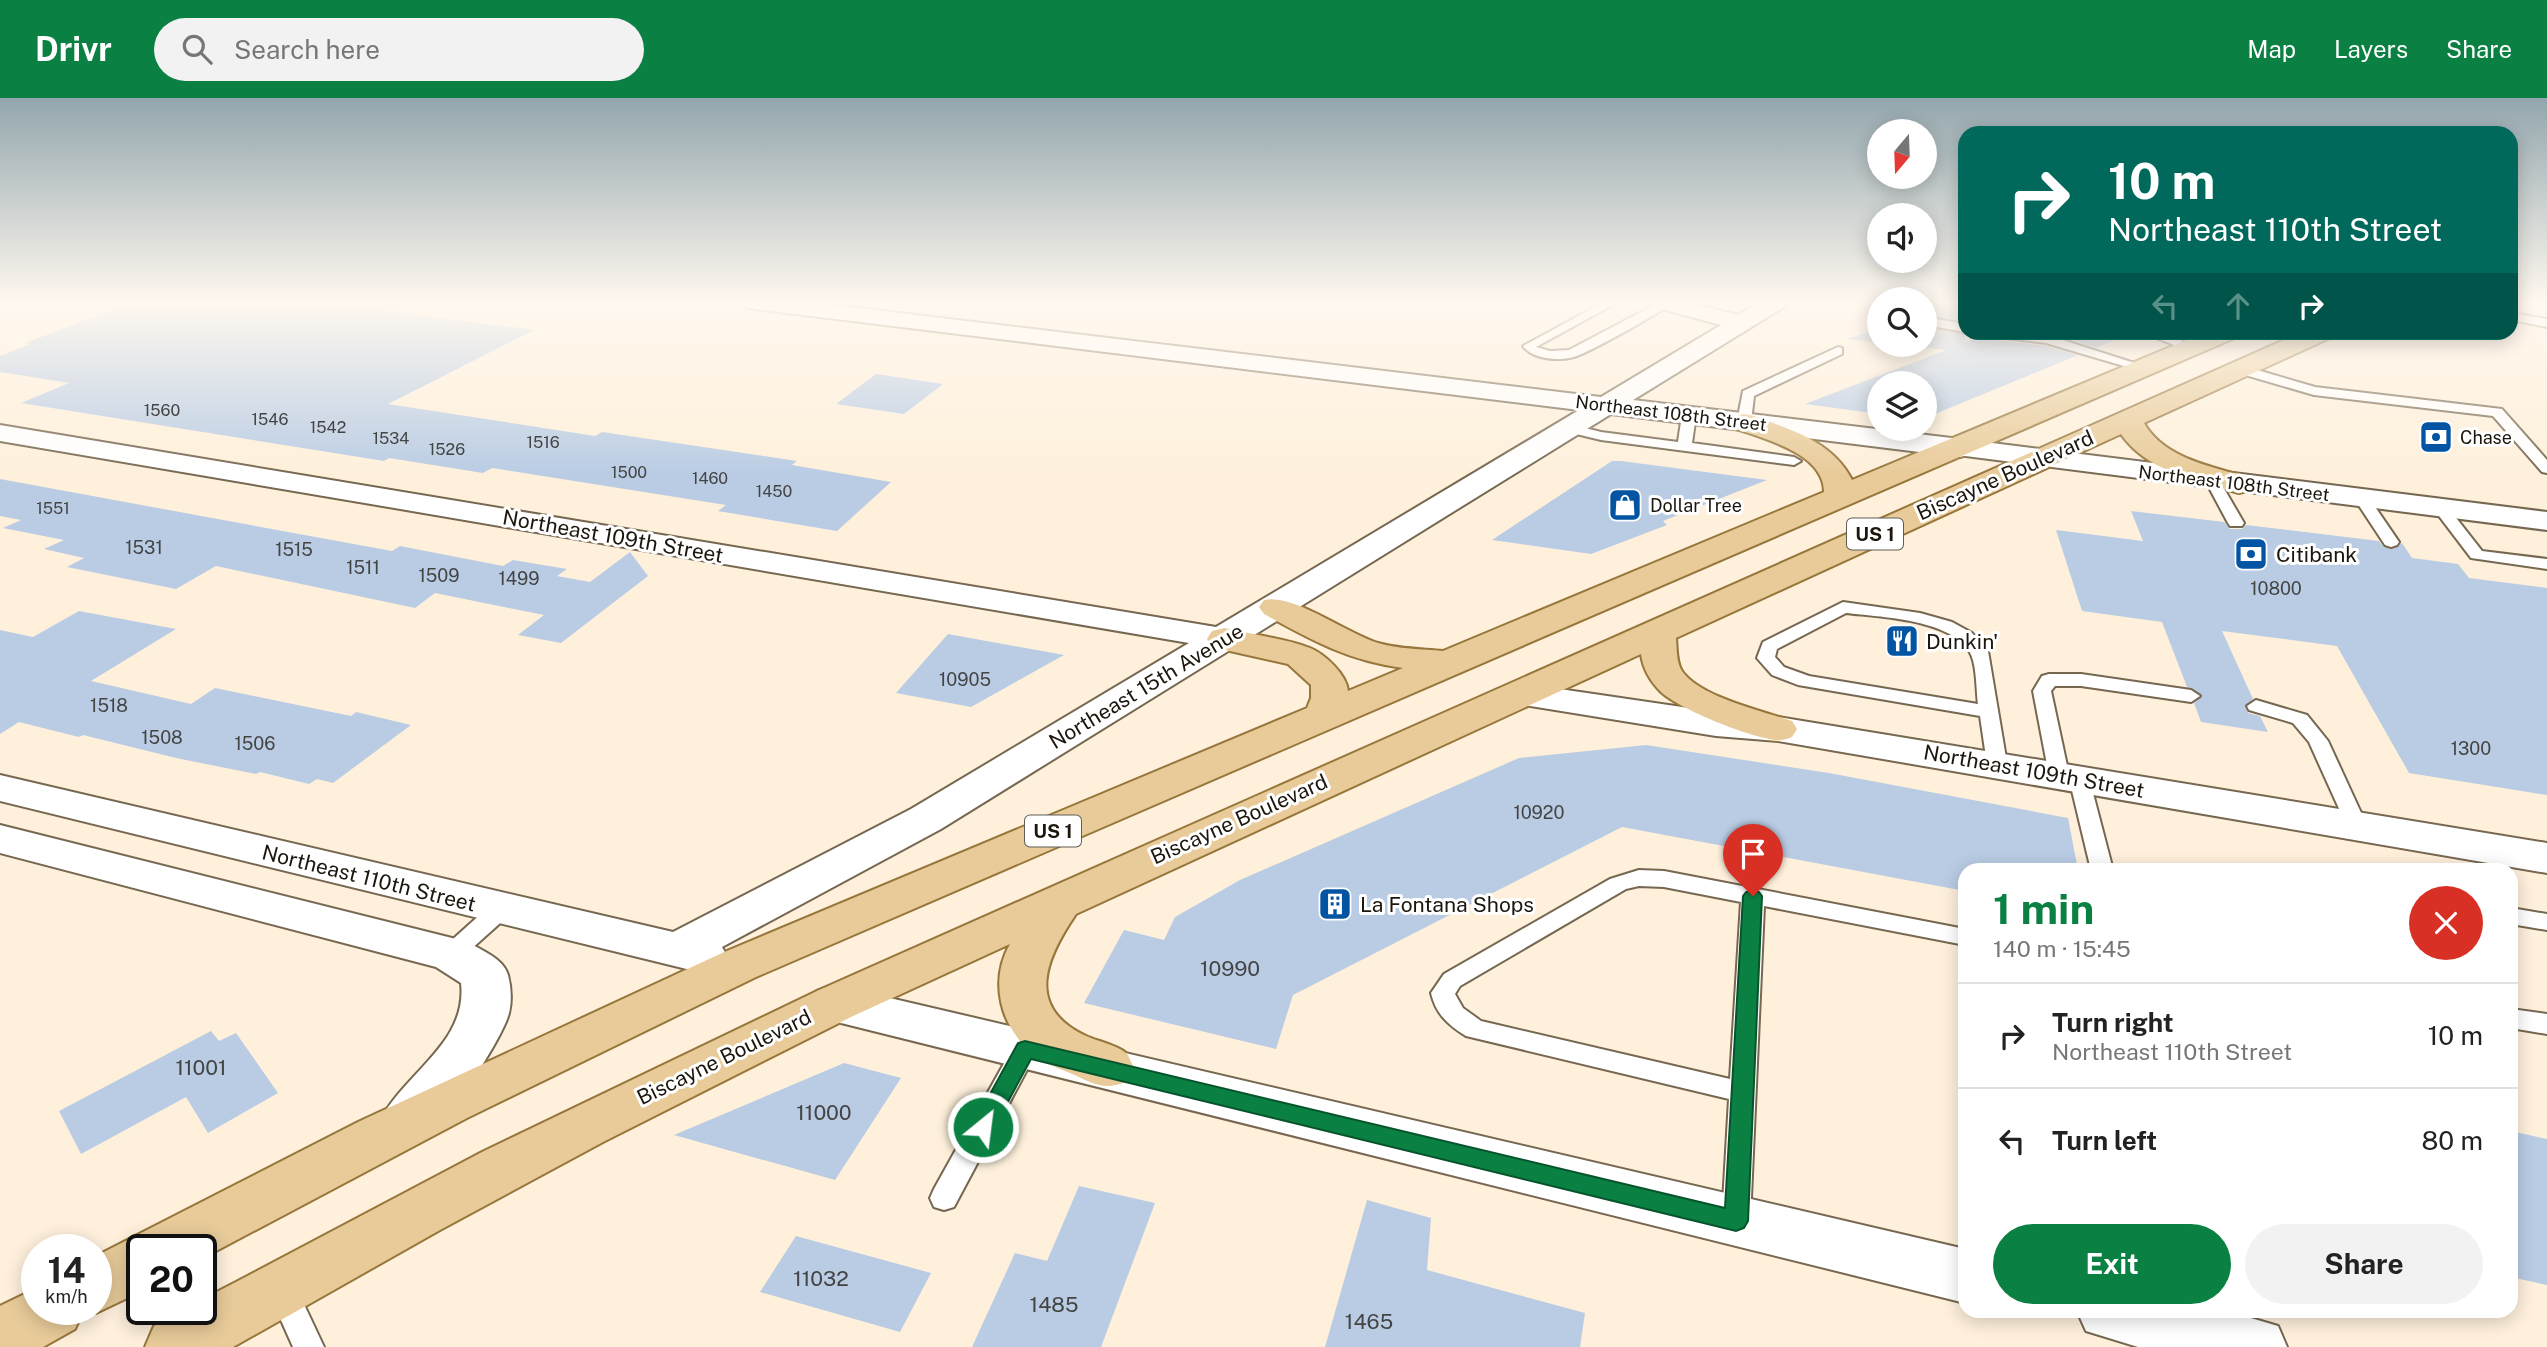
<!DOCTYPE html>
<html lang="en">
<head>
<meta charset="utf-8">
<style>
  :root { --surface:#fff; --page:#f2f2f2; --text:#222; --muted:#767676; --line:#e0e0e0; --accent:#0b8043 }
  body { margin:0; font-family:"Public Sans",sans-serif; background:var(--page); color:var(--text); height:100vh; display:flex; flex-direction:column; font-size:26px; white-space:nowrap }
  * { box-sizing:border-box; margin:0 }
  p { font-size:23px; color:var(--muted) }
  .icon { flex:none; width:38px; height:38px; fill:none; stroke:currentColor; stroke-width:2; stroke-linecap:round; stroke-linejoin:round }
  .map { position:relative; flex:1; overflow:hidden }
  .side { position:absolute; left:1958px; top:765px; width:560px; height:455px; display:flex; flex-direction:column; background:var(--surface); border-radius:21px; box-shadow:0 4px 18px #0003 }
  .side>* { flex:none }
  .top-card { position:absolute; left:1958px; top:28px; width:560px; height:214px; border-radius:21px; box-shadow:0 4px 18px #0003; background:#00695c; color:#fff; overflow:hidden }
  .needle { width:46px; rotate:199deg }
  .controls { position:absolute; left:1867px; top:21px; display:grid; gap:14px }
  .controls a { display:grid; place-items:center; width:70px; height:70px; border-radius:50%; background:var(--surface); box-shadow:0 4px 18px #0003; font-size:35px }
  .speed { position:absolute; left:21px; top:1136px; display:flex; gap:14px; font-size:35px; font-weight:700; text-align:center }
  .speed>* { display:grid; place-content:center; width:91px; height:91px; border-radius:50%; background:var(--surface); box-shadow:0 4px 18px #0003; line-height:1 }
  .speed small { font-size:18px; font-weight:400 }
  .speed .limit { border:4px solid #111; border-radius:10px; background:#fff; color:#111 }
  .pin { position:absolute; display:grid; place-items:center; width:60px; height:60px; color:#fff; margin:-72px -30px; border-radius:50% 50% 50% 0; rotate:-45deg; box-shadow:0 0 7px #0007 }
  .pin .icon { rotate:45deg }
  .me { position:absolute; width:77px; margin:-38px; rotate:29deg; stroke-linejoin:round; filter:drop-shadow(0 0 5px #0008) }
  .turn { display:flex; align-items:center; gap:24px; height:147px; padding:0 35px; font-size:32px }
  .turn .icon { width:91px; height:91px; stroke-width:2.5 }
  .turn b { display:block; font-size:49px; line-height:60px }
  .lanes { display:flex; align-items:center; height:66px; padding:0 35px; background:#0003; justify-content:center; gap:35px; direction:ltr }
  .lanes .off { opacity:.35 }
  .round { display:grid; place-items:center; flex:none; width:74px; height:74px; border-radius:37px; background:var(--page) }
  .head { display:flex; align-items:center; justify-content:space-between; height:119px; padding:0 35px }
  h1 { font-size:42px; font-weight:700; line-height:52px; color:var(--accent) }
  .primary-button { display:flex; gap:14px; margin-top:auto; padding:14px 35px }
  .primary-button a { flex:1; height:80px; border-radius:42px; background:var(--accent); color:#fff; font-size:28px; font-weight:700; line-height:80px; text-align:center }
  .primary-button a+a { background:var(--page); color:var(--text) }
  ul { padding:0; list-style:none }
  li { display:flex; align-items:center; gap:21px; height:105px; padding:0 35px; border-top:2px solid var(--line) }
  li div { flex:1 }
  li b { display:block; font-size:26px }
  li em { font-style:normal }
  header { display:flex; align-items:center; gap:42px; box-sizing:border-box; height:98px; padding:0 35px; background:var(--accent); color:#fff }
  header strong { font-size:33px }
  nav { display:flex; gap:38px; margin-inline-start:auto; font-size:24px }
  .search { width:490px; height:63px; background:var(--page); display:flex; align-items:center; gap:18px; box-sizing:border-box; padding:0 24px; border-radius:38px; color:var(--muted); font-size:26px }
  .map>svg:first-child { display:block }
  .building { fill:#b9cce4 }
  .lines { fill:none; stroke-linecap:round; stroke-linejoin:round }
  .service-casing { stroke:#766750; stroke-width:4 }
  .minor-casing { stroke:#766750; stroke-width:4 }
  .tertiary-casing { stroke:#766750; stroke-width:4 }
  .primary-casing { stroke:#97763c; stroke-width:4 }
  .service { fill:#fff; fill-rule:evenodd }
  .minor { fill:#fff; fill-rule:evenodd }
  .tertiary { fill:#fff; fill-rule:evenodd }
  .primary { fill:#e8cb99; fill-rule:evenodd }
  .route { fill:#0b8043; stroke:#07532c; stroke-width:2 }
  .labels { text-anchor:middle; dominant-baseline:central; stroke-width:6; stroke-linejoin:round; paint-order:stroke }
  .far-number-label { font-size:16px; fill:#434443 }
  .far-street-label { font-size:18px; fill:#1c160d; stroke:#fff }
  .far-poi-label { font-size:18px; fill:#1c160d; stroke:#fff; text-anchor:start }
  .number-label { font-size:18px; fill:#434443 }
  .shield { fill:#fff; stroke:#605c56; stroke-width:2 }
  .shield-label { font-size:19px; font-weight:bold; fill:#1c160d }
  .street-label { font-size:21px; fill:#1c160d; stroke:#fff }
  .poi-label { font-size:21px; fill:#1c160d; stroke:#fff; text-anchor:start }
  .near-number-label { font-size:21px; fill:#434443 }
</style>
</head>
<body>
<header>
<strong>Drivr</strong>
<div class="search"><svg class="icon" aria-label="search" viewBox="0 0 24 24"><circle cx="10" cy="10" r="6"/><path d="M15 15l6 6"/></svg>Search here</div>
<nav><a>Map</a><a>Layers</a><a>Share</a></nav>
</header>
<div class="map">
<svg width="2547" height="1249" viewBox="0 0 2547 1249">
  <rect width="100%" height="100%" fill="#fef0db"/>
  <!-- building -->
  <path class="building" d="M134 204H409L388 213 534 232 388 306 595 338 602 334 797 363 792 367 891 384 837 433 718 413 726 407 492 370 483 375 389 360 384 363 21 305 69 285 0 274V258L31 246 25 245Z
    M1943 208 1965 216V223L1925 217V214Z
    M1880 230V245L1847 241Z
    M1925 230 1965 236V244L1984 237 1990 241 2045 248 2078 257 1930 318 1925 319V285H1880V316L1805 306 1946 252 1900 247H1925Z
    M2048 234H2131V235L2096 250Z
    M876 276 943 286 904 316 836 306Z
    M1612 363H1621L1767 382 1663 423 1667 427 1591 456 1492 442Z
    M0 381 392 453 400 448 503 468 513 462 567 471 557 478 590 484 630 454 648 478 561 545 518 537 544 517 435 495 415 510 216 468 176 491 67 469 84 460 44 451 64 442 3 430 21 422 0 418Z
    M2131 413 2224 424 2230 431H2242L2246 427 2379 443 2383 448 2390 451 2402 445 2412 460 2458 466 2469 480 2547 490V697L2409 675 2337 548 2222 533 2253 601 2245 609 2248 615 2260 618 2268 634 2201 624 2194 605 2202 597 2187 589 2162 524 2082 513 2056 432 2143 443Z
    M79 513 176 531 91 583 191 606 215 590 351 618 356 614 411 627 333 685 317 681 309 686 260 674 256 676 176 660 83 637 79 639 19 624 0 636V532L33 539Z
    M948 536 1064 557 971 609 896 595Z
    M1646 647 1829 675 2068 720 2078 772H1965V793L1622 729 1293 897 1276 951 1084 905 1124 832 1164 842 1175 819 1240 782 1519 660Z
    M211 933 219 943 236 935 278 995 208 1035 186 999 81 1056 59 1013Z
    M844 965 901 980 835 1082 674 1037Z
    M2511 1033 2547 1041V1187L2511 1179Z
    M1079 1088 1155 1105 1101 1249H972L1015 1155 1047 1163Z
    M1367 1102 1431 1120 1427 1172 1585 1215 1580 1249H1325Z
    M796 1138 931 1175 900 1234 760 1194Z"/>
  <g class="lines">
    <defs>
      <path id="service" d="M1604 204H1618L1536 249 1550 253 1569 252 1660 204 1672 205C1662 214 1588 255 1574 259 1559 263 1533 262 1523 248Z
        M1880 206V220L1869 214Z
        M2511 215 2547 221V229L2511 222Z
        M1925 219 1965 226V234L1925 227Z
        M1984 234 2047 237 2150 270 2144 274 2046 245 1990 238Z
        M2141 234H2160L2199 250 2197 253H2189Z
        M1838 249 1842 250V256L1754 298 1751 324 1744 328 1739 327 1737 324 1743 293Z
        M2240 267 2315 289 2502 311 2547 362V375L2542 374 2493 318 2314 297 2235 274 2234 271Z
        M1689 313 1696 317 1692 345 1794 359 1801 363 1794 367 1601 342 1564 333 1562 330 1569 326 1601 334 1678 344 1682 317Z
        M2212 378 2219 382 2244 425 2242 428H2230L2228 425 2205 382Z
        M2362 395 2367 397 2399 444 2397 447 2391 449 2385 447 2354 400Z
        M2441 405 2446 407 2482 453 2547 461V471L2471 460 2433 410Z
        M1843 504 1920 515 1952 524 1972 535 1988 553 2007 666 2004 670H1990L1987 666 1980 618 1798 587 1772 577 1757 560 1763 544ZM1846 515C1879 519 1949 521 1969 553 1977 565 1976 591 1978 606L1809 578 1784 569 1775 559 1777 551Z
        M2049 576H2081L2191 592 2200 598 2191 604 2081 588H2055L2051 593 2069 677 2066 682H2052L2049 677 2033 593 2042 578Z
        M2256 602 2307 617 2328 643 2368 730 2364 735H2350L2309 644 2293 625 2249 612 2247 608Z
        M2079 674 2086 675 2089 680 2113 772H2091L2069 680 2072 675Z
        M1639 772 1664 773 1965 831V847L1764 808 1750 1122 1746 1131 1736 1135 1726 1131 1722 1122 1729 1001 1466 938C1448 927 1436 916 1431 895L1444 876 1610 781ZM1639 788 1664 789 1741 804 1730 981 1481 923 1463 910 1455 896 1460 888 1626 791Z
        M500 804 508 806 511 812 508 818 459 862 451 865 443 862 439 856 443 850 492 806Z
        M2511 810 2547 816V832L2511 826Z
        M2511 911 2547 916V936L2511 930Z
        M1025 941 1034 944 1038 951 954 1109 944 1112 934 1109 930 1100 934 1091 1016 944Z
        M283 1179 293 1183 324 1249H293L268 1193 273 1183Z"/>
      <path id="minor" d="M742 204H808L1601 299 1721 227 1654 209 1651 204H1687L1738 217 1760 204H1787L1784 209 1633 302 1960 341 1970 344 1974 350 1970 356 1960 359 1611 316 941 731 722 849 727 858 720 870 703 875 0 703V677L673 834 911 711 1189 545 0 343V327L1216 529 1579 312 754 211 746 209Z
        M1519 585 1716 614 1778 619 2547 745V775L1778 643 1716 638 1506 604 1500 596 1506 588Z
        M0 727 468 844C482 853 503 860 508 877 511 889 512 903 509 915 503 940 446 1027 424 1039 411 1046 401 1043 388 1039L380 1023C404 975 468 945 461 885L436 869 0 755Z
        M834 887 1965 1151V1205L817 919 810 906 817 893Z
        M2077 1213H2227L2278 1228 2287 1249H2138L2086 1233Z"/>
      <path id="tertiary" d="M1960 341 2547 414V432L1950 356 1946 350 1950 344Z"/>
      <path id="primary" d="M2206 234H2240L2237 239 756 879 467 1020 201 1161V1152H142V1193L96 1215 85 1211H96V1158L358 1024 722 855 1307 610 1311 600V587L1288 566 1212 549 1207 541 1212 533 1225 530C1252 537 1284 540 1310 550 1325 556 1347 577 1348 593L1403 570C1349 563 1311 542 1264 516L1259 509 1264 502C1293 495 1346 535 1378 545 1398 551 1422 551 1443 553L1824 394C1824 355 1764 341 1734 330L1730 324 1734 318 1744 316 1754 318C1792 332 1833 344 1852 382Z
        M2302 234H2335L2332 239 2144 325C2164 361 2214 369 2250 380L2254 386 2250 392 2239 395 2228 392C2190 380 2146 372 2121 336L1676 540C1677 550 1676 564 1682 573 1700 599 1762 613 1792 623L1797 631 1792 639C1787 641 1781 643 1776 642 1749 639 1681 612 1661 594 1650 583 1643 571 1641 556L1076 816C1046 860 1024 909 1086 938 1097 943 1117 947 1126 955 1129 958 1132 966 1134 970L1126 984C1102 993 1093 985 1070 975 1057 970 1042 964 1032 955 1000 928 989 883 1010 846L851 919 603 1044 440 1132 233 1249H145L154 1228 186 1211H201V1202L236 1184 482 1054 817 893Z
        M37 1190V1211H84L75 1231 43 1249H0V1208Z"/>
    </defs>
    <!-- service casing -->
    <use href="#service" class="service-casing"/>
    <!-- minor casing -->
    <use href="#minor" class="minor-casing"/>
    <!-- tertiary casing -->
    <use href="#tertiary" class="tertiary-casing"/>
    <!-- primary casing -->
    <use href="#primary" class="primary-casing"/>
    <!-- service -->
    <use href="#service" class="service"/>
    <!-- minor -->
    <use href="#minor" class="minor"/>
    <!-- tertiary -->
    <use href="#tertiary" class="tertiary"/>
    <!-- primary -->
    <use href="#primary" class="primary"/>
  </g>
  <!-- sky -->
  <linearGradient id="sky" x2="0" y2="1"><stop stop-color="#93a6ad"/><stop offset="0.54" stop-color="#fff8ef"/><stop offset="1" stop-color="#fff8ef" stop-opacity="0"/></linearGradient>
  <rect width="2547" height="378" fill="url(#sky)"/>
  <!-- route -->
  <path class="route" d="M1753 792 1759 794 1762 798 1748 1123 1744 1130 1736 1133 1031 961 991 1035 983 1038 975 1035 972 1029 1018 945 1025 943 1725 1110 1743 798 1746 794Z"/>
  <!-- icons -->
  <defs>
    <symbol id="bank-square" viewBox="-11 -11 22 22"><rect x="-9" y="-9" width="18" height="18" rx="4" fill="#0354a2" stroke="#fff"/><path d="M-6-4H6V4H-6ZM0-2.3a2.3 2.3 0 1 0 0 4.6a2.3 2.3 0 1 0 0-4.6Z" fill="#fff"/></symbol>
    <symbol id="shop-square" viewBox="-11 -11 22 22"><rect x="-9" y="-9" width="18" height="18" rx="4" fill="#0354a2" stroke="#fff"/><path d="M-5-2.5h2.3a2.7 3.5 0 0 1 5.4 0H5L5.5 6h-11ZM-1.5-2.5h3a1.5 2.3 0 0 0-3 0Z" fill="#fff"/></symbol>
    <symbol id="restaurant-square" viewBox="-11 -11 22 22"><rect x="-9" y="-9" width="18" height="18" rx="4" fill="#0354a2" stroke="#fff"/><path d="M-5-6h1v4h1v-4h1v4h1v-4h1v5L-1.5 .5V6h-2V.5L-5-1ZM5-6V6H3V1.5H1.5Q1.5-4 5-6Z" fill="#fff"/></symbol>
    <symbol id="building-square" viewBox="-11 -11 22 22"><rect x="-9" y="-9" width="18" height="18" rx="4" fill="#0354a2" stroke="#fff"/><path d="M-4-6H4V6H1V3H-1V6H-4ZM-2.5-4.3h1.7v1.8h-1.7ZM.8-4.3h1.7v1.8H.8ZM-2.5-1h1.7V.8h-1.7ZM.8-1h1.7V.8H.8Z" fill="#fff"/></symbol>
  </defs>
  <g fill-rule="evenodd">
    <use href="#bank-square" x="2417" y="320" width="38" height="38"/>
    <use href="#shop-square" x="1606" y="388" width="38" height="38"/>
    <use href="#bank-square" x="2232" y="437" width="38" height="38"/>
    <use href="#restaurant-square" x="1883" y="524" width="38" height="38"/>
    <use href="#building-square" x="1316" y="787" width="38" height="38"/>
  </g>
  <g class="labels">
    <!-- far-number labels -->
    <g class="far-number-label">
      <text x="162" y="312">1560</text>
      <text x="270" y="321">1546</text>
      <text x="328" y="329">1542</text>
      <text x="391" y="340">1534</text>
      <text x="543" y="344">1516</text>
      <text x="447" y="351">1526</text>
      <text x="629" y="374">1500</text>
      <text x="710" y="380">1460</text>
      <text x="774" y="393">1450</text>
      <text x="53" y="410">1551</text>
    </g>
    <!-- far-street labels -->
    <g class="far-street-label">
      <text transform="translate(1671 315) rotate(7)">Northeast 108th Street</text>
      <text transform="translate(2234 385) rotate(7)">Northeast 108th Street</text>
    </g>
    <!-- far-poi labels -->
    <g class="far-poi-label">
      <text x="2460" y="339">Chase</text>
      <text x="1650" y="407">Dollar Tree</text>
    </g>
    <!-- number labels -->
    <g class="number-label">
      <text x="144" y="449">1531</text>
      <text x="294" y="451">1515</text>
      <text x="363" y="469">1511</text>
      <text x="439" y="477">1509</text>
      <text x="519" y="480">1499</text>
      <text x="2276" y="490">10800</text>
      <text x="965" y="581">10905</text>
      <text x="109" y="607">1518</text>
      <text x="162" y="639">1508</text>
      <text x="255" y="645">1506</text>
      <text x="2471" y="650">1300</text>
      <text x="1539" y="714">10920</text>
    </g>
    <!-- shield labels -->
    <g class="shield">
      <rect x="1847" y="420.5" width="56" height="31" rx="5"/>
      <rect x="1025" y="717.5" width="56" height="31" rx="5"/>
    </g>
    <g class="shield-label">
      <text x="1875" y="436">US 1</text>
      <text x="1053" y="733">US 1</text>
    </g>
    <!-- street labels -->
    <g class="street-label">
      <text transform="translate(2005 377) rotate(-24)">Biscayne Boulevard</text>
      <text transform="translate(613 438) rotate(10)">Northeast 109th Street</text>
      <text transform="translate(1146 588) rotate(-31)">Northeast 15th Avenue</text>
      <text transform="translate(2034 673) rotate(10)">Northeast 109th Street</text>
      <text transform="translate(1239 721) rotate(-24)">Biscayne Boulevard</text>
      <text transform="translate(369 780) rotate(14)">Northeast 110th Street</text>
      <text transform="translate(724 959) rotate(-26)">Biscayne Boulevard</text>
    </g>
    <!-- poi labels -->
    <g class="poi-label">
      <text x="2276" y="456">Citibank</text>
      <text x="1926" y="543">Dunkin'</text>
      <text x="1360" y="806">La Fontana Shops</text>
    </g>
    <!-- near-number labels -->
    <g class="near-number-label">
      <text x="1230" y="870">10990</text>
      <text x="201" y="969">11001</text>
      <text x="824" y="1014">11000</text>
      <text x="821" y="1180">11032</text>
      <text x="1054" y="1206">1485</text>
      <text x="1369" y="1223">1465</text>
    </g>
  </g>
</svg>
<div class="controls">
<a><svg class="needle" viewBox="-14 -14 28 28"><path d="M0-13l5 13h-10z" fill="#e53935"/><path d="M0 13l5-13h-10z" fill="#767676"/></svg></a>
<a><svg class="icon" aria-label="sound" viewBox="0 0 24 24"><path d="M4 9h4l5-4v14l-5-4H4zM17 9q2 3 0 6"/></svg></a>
<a><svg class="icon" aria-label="search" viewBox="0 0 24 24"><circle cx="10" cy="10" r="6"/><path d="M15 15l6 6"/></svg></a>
<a><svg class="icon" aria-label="layers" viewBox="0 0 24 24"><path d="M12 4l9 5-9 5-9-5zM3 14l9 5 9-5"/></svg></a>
</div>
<div class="speed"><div>14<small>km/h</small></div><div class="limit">20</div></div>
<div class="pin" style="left:1753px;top:798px;background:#d93025"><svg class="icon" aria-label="arrive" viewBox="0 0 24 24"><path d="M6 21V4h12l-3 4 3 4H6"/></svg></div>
<svg class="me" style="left:983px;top:1029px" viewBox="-20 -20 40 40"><circle r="17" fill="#0b8043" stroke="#fff" stroke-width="3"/><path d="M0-11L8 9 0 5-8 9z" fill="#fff"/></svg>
<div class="top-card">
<div class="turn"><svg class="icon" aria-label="right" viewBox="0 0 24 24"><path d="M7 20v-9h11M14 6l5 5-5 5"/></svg><div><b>10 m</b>Northeast 110th Street</div></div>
<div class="lanes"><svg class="icon off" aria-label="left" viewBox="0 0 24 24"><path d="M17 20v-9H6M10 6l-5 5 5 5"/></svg><svg class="icon off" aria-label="ahead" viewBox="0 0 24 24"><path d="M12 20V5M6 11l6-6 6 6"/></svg><svg class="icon" aria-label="right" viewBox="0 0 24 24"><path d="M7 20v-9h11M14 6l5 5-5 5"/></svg></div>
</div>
<section class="side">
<div class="head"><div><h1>1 min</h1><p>140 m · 15:45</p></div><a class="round" style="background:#d93025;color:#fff"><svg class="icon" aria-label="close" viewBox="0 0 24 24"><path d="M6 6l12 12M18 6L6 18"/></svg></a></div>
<ul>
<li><svg class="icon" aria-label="right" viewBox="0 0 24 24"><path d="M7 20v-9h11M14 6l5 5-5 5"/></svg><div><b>Turn right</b><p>Northeast 110th Street</p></div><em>10 m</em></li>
<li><svg class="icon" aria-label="left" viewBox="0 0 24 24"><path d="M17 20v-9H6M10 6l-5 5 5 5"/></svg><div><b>Turn left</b></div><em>80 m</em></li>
</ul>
<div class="primary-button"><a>Exit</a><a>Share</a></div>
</section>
</div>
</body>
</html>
